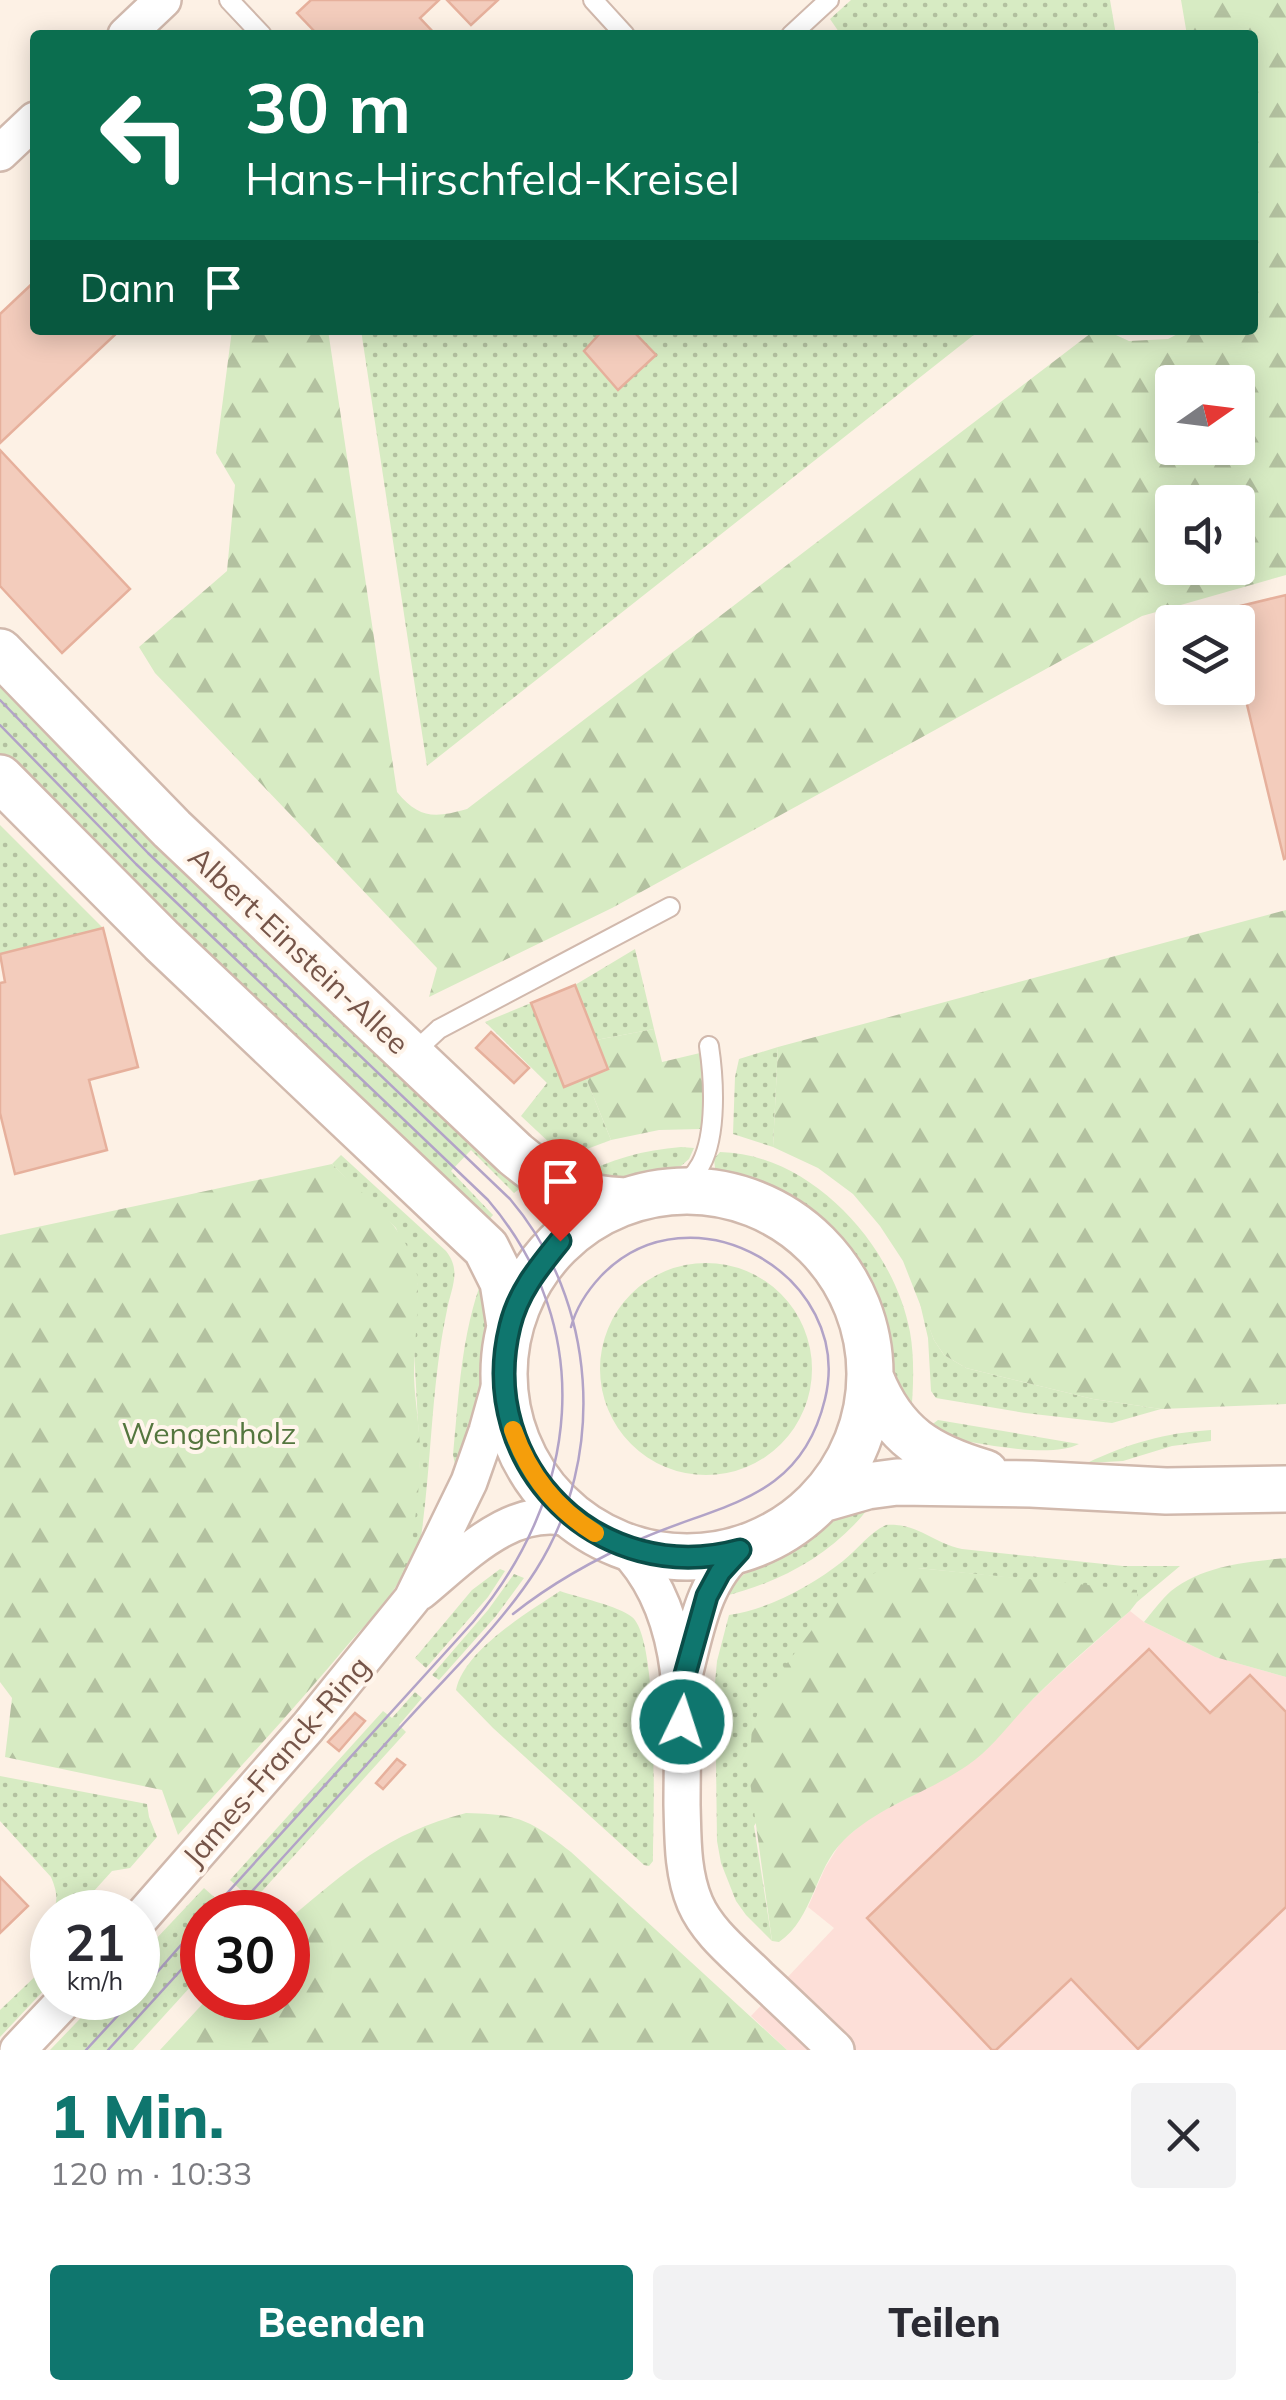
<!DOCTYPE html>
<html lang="de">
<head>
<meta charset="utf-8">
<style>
  :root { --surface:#fff; --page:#f2f2f3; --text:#2b2b33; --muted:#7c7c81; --accent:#0f766e }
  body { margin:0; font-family:Mulish,sans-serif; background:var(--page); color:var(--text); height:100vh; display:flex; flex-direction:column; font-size:38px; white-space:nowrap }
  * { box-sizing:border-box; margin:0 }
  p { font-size:32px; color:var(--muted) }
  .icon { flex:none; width:55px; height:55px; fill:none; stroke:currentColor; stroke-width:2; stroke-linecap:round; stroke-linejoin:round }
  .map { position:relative; height:2050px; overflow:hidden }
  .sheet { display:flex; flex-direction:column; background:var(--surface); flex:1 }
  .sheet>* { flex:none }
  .hud { position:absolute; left:30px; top:30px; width:1228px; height:305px; border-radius:10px; box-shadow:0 5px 25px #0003; background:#0b6e4f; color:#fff; overflow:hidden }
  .needle { width:65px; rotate:76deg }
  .buttons { position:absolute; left:1155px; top:365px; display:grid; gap:20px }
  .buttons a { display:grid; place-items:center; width:100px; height:100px; border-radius:10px; background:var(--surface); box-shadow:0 5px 25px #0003; font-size:50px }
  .speed { position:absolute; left:30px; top:1890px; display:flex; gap:20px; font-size:50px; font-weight:700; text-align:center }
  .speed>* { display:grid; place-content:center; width:130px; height:130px; border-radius:50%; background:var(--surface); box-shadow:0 5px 25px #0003; line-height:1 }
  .speed small { font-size:25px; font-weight:400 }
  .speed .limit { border:15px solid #d22; background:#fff; color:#111 }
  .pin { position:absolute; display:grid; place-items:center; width:85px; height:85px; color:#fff; margin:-102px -42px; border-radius:50% 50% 50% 0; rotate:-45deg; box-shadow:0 0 10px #0007 }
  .pin .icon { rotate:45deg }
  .me { position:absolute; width:110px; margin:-55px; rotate:4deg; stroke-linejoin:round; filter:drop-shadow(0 0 8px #0008) }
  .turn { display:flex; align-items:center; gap:35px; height:210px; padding:0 50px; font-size:45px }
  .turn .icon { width:130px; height:130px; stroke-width:2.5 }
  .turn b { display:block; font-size:70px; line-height:85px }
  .then { display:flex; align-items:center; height:95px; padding:0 50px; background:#0003; gap:20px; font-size:38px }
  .round { display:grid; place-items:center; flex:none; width:105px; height:105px; border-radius:10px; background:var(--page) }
  .head { display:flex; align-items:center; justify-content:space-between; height:170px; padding:0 50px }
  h1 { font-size:60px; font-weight:800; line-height:75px; color:var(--accent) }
  .primary-button { display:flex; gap:20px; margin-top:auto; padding:20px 50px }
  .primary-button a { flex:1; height:115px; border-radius:10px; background:var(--accent); color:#fff; font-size:40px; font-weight:800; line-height:115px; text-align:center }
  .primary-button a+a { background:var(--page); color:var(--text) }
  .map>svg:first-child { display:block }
  .commercial { fill:#fddfd8 }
  .green { fill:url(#green-dots) }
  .forest { fill:url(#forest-firs); fill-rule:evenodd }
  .building { fill:#f3ccbc; stroke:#e6b09c; stroke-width:2.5 }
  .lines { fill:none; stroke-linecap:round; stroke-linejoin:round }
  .service-casing { stroke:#d1b9ad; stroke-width:22 }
  .minor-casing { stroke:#d1b9ad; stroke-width:40 }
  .tertiary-casing { stroke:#d1b9ad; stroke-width:50 }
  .service { stroke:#fff; stroke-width:18 }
  .minor { stroke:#fff; stroke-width:35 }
  .tertiary { stroke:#fff; stroke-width:45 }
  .tram { stroke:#b2a3c7; stroke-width:2.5 }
  .route-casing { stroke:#0a4d48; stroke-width:25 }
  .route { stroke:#0f766e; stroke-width:18 }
  .slow { stroke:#f59e0b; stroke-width:18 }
  .labels { text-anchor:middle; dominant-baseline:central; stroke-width:8; stroke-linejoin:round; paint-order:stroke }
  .street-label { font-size:30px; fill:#765549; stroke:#fff5eb }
  .park-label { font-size:30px; fill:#54763e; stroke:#fff5eb }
</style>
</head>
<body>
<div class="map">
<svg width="1286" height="2050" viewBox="0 0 1286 2050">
  <defs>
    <pattern id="green-dots" width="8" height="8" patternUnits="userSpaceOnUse" patternTransform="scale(2.5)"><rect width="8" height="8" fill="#d7ebc3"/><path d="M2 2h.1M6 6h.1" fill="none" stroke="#b3c1a0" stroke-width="1.8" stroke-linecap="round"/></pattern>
    <pattern id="forest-firs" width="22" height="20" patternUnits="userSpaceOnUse" patternTransform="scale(2.5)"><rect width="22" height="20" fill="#d7ebc3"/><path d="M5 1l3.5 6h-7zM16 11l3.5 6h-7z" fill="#b3c1a0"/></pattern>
  </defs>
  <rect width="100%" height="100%" fill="#fdf1e5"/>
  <!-- commercial -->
  <path class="commercial" d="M1130 1611 1144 1622 1215 1657 1286 1677V2050H787L751 2016 834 1928 808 1907 825 1868 841 1842 869 1818 935 1784 1028 1704 1056 1677Z"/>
  <!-- green -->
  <path class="green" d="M851 0H1110L1116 35H841L830 19Z
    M361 330H980L427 766Z
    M0 667 530 1181 514 1193 471 1150 451 1171 493 1215 482 1228 0 759Z
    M0 825 103 928 0 954Z
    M635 949 654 1029 596 1040 575 985Z
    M531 1003 564 1087 586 1078 611 1140 571 1155 552 1145 521 1116 547 1083 485 1022Z
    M778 1047 773 1147 733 1134 735 1077 739 1059Z
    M681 1147 694 1148 689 1159 681 1166 615 1179 577 1177C610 1159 644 1150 681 1147Z
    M720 1152C812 1154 894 1246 910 1332 915 1361 913 1390 911 1418 905 1407 897 1395 893 1384 888 1361 890 1338 883 1315 859 1239 797 1185 718 1171L715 1168 714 1159Z
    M341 1155 446 1251C462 1271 451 1288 447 1310 431 1385 432 1461 421 1537L413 1558 401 1578 412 1533 420 1460 414 1349 418 1285 396 1228 332 1164Z
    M600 1369a106 106 0 1 1 212 0a106 106 0 1 1-212 0Z
    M483 1277 491 1309 484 1338 481 1383 477 1408 456 1469 453 1455C459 1395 461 1334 483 1277Z
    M919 1299 934 1340 944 1355 966 1368 1093 1399 1161 1409 1112 1423 1025 1413 936 1398 931 1391 928 1338Z
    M938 1420 1079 1444C1048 1460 968 1441 932 1435L930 1426Z
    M1211 1430V1441L1172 1446 1123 1461 1087 1463C1130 1443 1164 1433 1211 1430Z
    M876 1498C840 1550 785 1581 725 1596L743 1575 792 1550 842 1511Z
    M886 1525C919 1523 932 1543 962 1549L1123 1566H1180L1137 1602V1591L918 1568 754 1826 772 1941 746 1915 736 1901 721 1863 717 1841 715 1683 717 1661 729 1615C770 1609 811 1586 843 1561 858 1549 869 1533 886 1525Z
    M500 1569 505 1571 488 1597 426 1668 415 1658 472 1590Z
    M514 1574 524 1578 496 1616 439 1680 432 1675 488 1610Z
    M560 1591C577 1597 619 1606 632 1617 660 1640 653 1819 653 1861L649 1866 644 1865 493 1728 456 1690C464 1650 527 1613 560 1591Z
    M415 1692 422 1698 399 1725 406 1732 253 1901 230 1880 383 1711 392 1718Z
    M0 1776 147 1804 149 1817 157 1837 130 1868 112 1871 75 1912H52L51 1939 40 1927C57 1908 61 1901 51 1877L0 1821Z
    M204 1888 231 1912H202V1974L133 2050H50L100 1998H138V1958Z
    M44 1968 49 1977 47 1987 0 2037V2010Z"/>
  <!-- forest -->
  <path class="forest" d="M1181 0H1286V575L1142 616 612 908 429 997 437 968 155 673 139 647 227 571 235 485 216 453 232 330H328L397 792C419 819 435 818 467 809L1095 330H1105L1129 341 1168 339 1185 330H1252V35H1187ZM1172 382H1238V448H1172ZM1172 502H1238V568H1172Z
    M1286 910V1404L1161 1409 1093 1399 966 1368 944 1355 934 1340 903 1261 880 1226 853 1194 818 1168 773 1147 778 1047Z
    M654 1029 662 1062 700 1053 703 1098 701 1129 659 1130 611 1140 586 1078 608 1069 596 1040Z
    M332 1164C366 1198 417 1234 418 1286 418 1316 414 1347 414 1377 415 1405 421 1433 420 1461 419 1498 414 1540 402 1574 394 1596 367 1623 351 1641 296 1707 237 1771 178 1835L162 1790 5 1757 12 1698 0 1682V1235Z
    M1286 1558V1677L1215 1657 1144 1622C1152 1612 1161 1600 1171 1591 1204 1565 1246 1562 1286 1558Z
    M918 1568 1137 1590V1602L1130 1611C1097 1640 1064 1668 1033 1699 1011 1721 995 1746 968 1765 928 1793 880 1805 844 1840 814 1869 814 1918 779 1942L772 1941 749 1774 752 1727 768 1689 814 1627 843 1594 866 1575 893 1569Z
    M466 1813C519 1814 530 1820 571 1852L787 2050H160L208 1998H288V1920C348 1870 387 1833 466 1813Z"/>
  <!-- building -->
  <path class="building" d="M311 0H439L420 18 436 35H318L297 13Z
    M447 0H498L471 25Z
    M35 281V330H120L0 443V314Z
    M603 330H632L656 355 618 390 584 351Z
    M0 450 130 589 62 653 0 586Z
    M1286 595V858L1284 859 1238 667V622H1227L1224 610Z
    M103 928 138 1067 89 1080 107 1150 15 1174 0 1113V983L5 982 0 954Z
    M575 985 608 1069 564 1087 531 1003Z
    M491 1032 529 1068 514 1083 476 1048Z
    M1149 1649 1210 1713 1250 1675 1286 1712V1907L1138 2049 1071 1979 996 2050H992L867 1918Z
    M355 1713 365 1721 339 1751 328 1742Z
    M397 1759 405 1765 383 1789 376 1783Z
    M0 1877 28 1906 0 1933Z"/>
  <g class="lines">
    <defs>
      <path id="service" d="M229 0 262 35
        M593 0 625 35
        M791 35 829 0
        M411 1055 439 1029 670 907
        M673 1191C685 1184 694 1177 701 1164 717 1134 714 1079 709 1046"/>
      <path id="minor" d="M126 35 163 0
        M0 153 35 120
        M623 1546C691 1613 682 1718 682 1805 683 1838 682 1872 695 1903 708 1933 736 1954 759 1977 785 2001 811 2026 836 2050
        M420 1592C463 1557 514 1500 576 1520
        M683 1679C695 1636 702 1580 740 1550
        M138 1921 308 1727 412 1599 469 1482 487 1431 504 1370
        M18 2050 67 1998"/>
      <path id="tertiary" d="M0 652 172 829 515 1154C553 1185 576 1200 626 1201
        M0 778 162 941 486 1248 503 1282 510 1326
        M504 1374a183 183 0 1 1 366 0a183 183 0 1 1-366 0Z
        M871 1379C894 1436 928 1456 985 1473
        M825 1498 867 1486 897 1482 1031 1484 1166 1491 1286 1489"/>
    </defs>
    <!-- service casing -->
    <use href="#service" class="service-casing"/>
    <!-- minor casing -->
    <use href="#minor" class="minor-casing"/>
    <!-- tertiary casing -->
    <use href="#tertiary" class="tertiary-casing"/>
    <!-- service -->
    <use href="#service" class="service"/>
    <!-- minor -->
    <use href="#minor" class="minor"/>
    <!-- tertiary -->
    <use href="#tertiary" class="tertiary"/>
    <!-- tram -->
    <path class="tram" d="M0 700 148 853 510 1199C597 1301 608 1456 536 1570 501 1625 451 1671 407 1720 349 1784 291 1849 233 1912
      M0 725 136 864 488 1200C599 1330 579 1497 473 1622L210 1912
      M513 1614C552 1583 597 1558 643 1538 723 1503 801 1500 825 1399 855 1276 691 1182 601 1276 588 1290 576 1308 571 1327
      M138 1994 202 1921
      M86 2050 134 1998
      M108 2050 202 1947"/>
  </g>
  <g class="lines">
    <defs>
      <path id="route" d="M560 1241C539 1267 518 1292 510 1326 475 1467 601 1588 740 1550L720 1572 707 1596 682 1685V1722"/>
    </defs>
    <!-- route casing -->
    <use href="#route" class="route-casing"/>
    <!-- route -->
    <use href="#route" class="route"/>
    <!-- slow -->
    <path class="slow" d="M513 1430C528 1473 556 1509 595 1533"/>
  </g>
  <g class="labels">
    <!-- street labels -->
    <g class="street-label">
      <text transform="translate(299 950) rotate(43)">Albert-Einstein-Allee</text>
      <text transform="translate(276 1761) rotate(-49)">James-Franck-Ring</text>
    </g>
    <!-- park labels -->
    <g class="park-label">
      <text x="209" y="1433">Wengenholz</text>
    </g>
  </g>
</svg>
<div class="buttons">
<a><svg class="needle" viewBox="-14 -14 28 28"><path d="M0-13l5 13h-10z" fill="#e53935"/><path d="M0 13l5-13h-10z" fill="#7c7c81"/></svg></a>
<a><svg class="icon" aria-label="sound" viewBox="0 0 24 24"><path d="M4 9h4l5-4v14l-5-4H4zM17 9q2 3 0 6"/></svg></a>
<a><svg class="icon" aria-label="layers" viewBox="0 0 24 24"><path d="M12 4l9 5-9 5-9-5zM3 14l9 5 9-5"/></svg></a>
</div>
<div class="speed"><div>21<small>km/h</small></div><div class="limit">30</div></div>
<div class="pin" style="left:560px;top:1241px;background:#d93025"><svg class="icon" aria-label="arrive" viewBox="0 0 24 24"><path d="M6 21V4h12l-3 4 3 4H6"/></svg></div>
<svg class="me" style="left:682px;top:1722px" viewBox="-20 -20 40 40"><circle r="17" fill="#0f766e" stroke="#fff" stroke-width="3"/><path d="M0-11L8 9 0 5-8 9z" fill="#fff"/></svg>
<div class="hud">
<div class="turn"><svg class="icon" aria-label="left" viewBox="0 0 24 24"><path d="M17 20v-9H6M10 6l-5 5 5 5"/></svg><div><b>30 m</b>Hans-Hirschfeld-Kreisel</div></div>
<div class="then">Dann<svg class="icon" aria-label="arrive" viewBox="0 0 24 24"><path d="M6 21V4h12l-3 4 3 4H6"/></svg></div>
</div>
</div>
<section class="sheet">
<div class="head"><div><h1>1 Min.</h1><p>120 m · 10:33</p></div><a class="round"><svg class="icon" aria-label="close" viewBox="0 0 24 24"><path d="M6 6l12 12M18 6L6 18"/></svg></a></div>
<div class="primary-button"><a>Beenden</a><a>Teilen</a></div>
</section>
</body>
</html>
